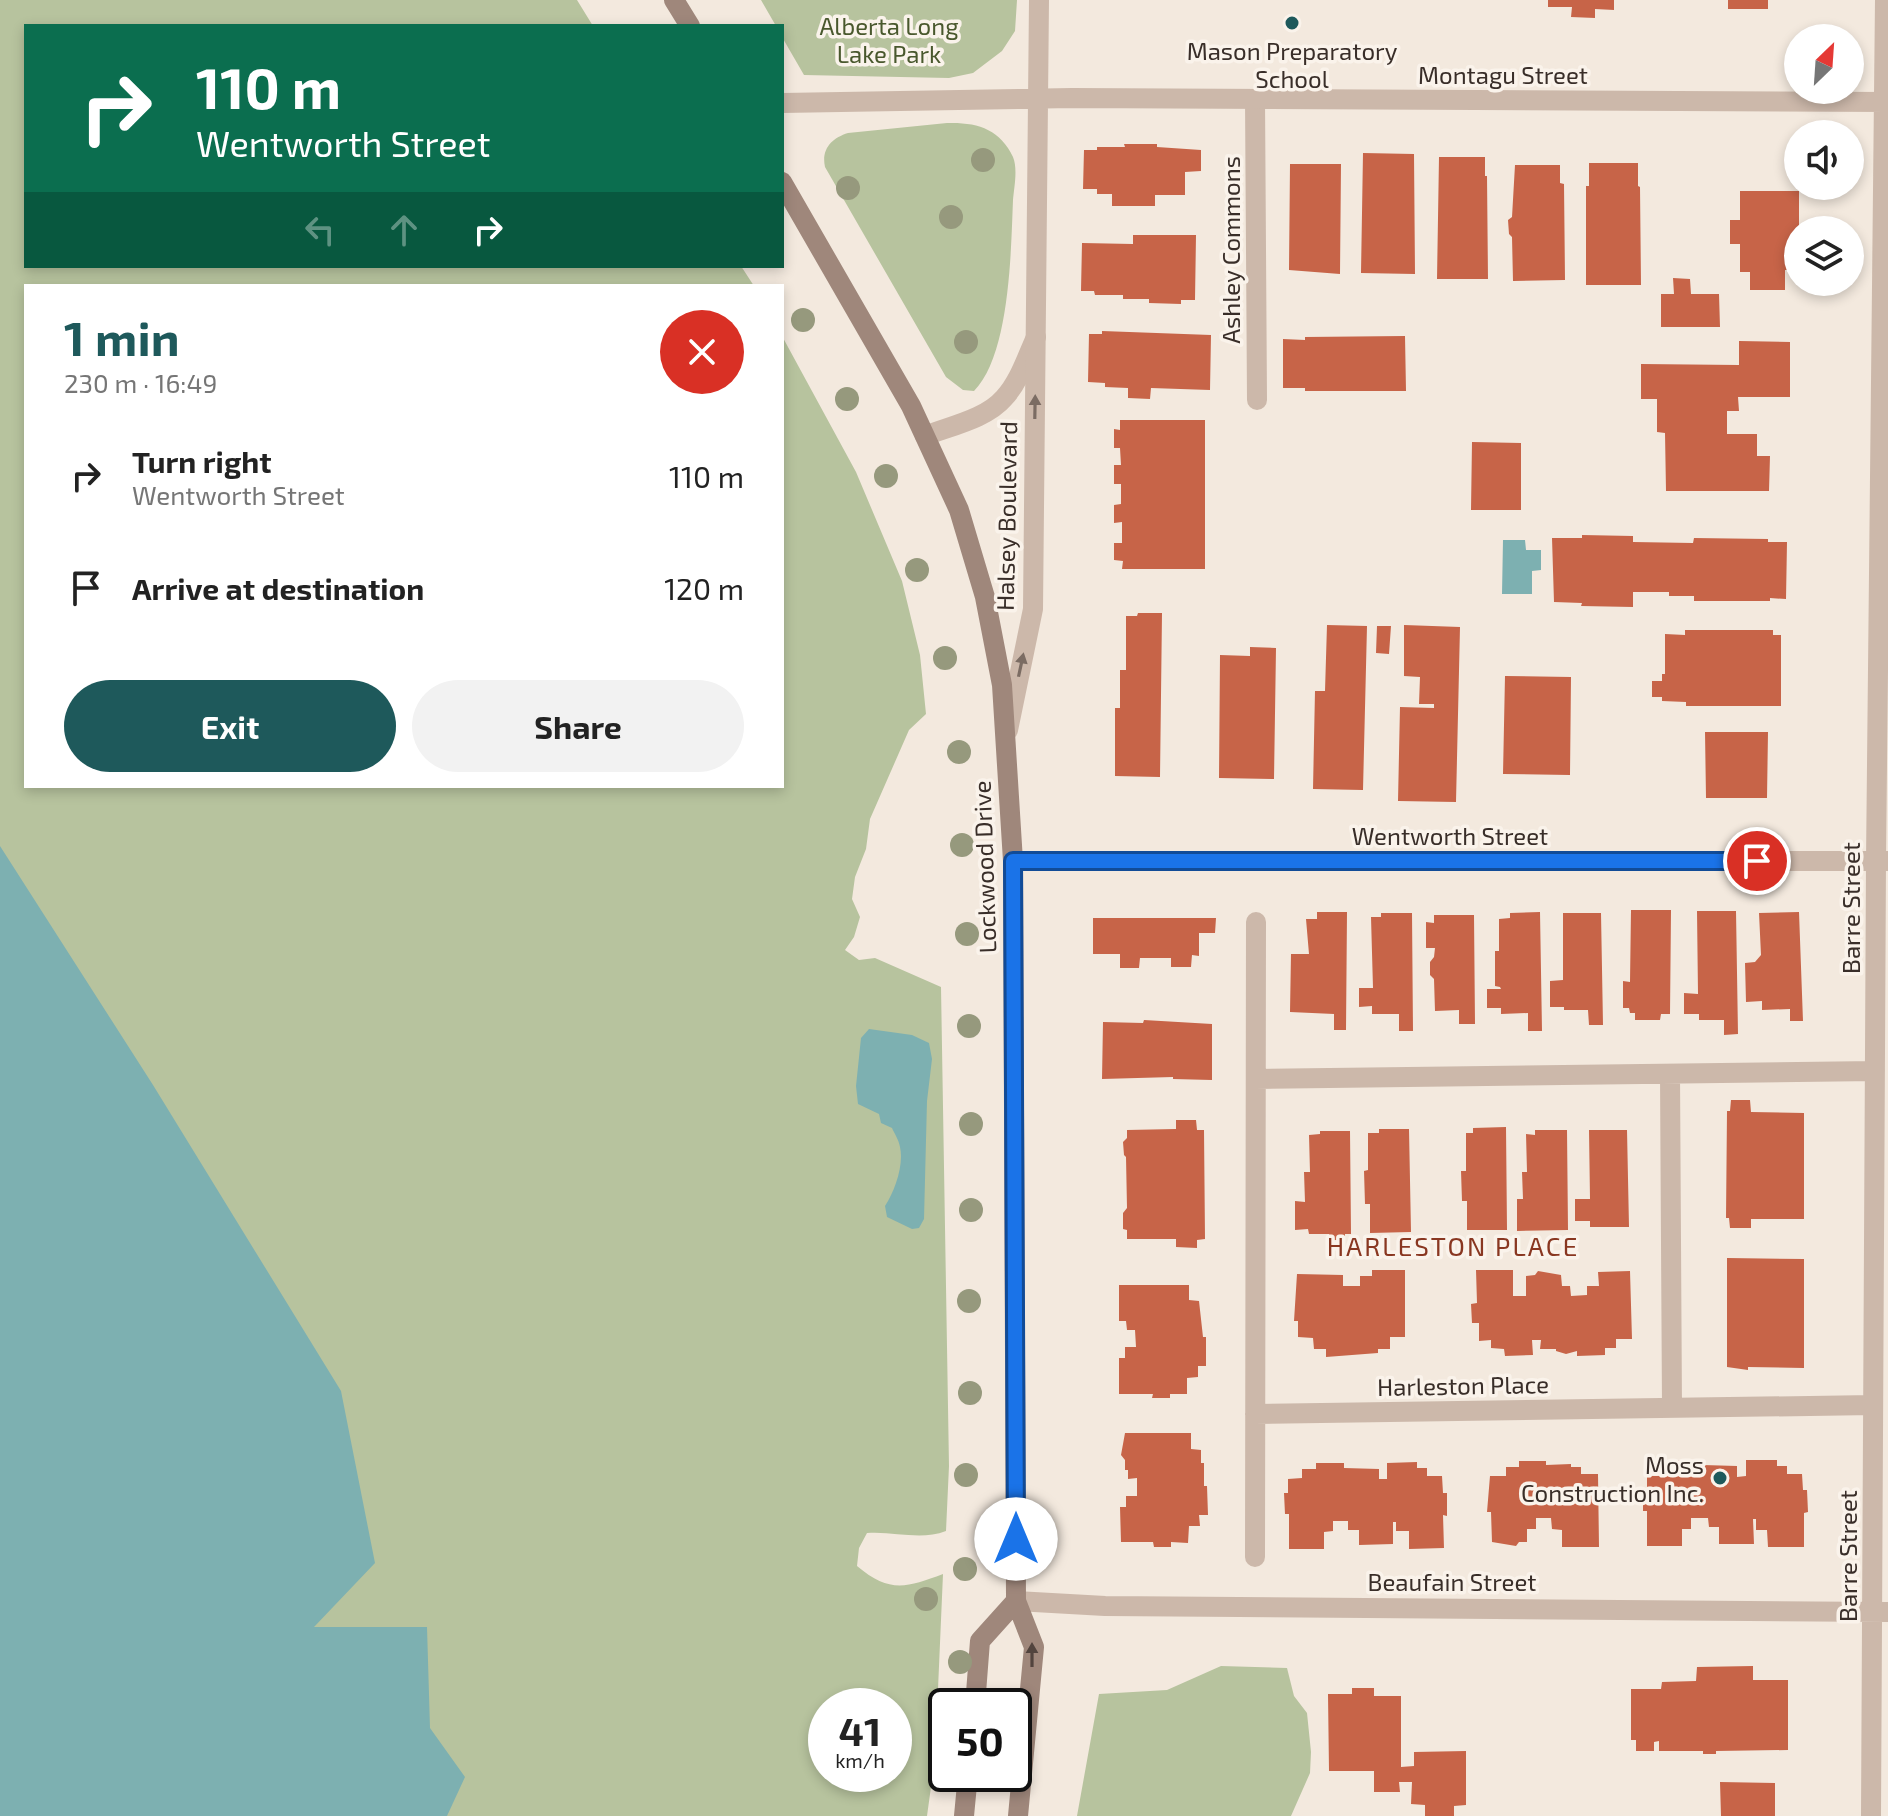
<!DOCTYPE html>
<html lang="en">
<head>
<meta charset="utf-8">
<style>
  :root { --surface:#fff; --page:#f2f2f2; --text:#222; --muted:#767676; --accent:#1e595b }
  body { margin:0; font-family:"Exo 2",sans-serif; background:var(--page); color:var(--text); height:100vh; display:flex; flex-direction:column; font-size:30px; white-space:nowrap }
  * { box-sizing:border-box; margin:0 }
  p { font-size:26px; color:var(--muted) }
  .icon { flex:none; width:44px; height:44px; fill:none; stroke:currentColor; stroke-width:2; stroke-linecap:round; stroke-linejoin:round }
  .map { position:relative; flex:1; overflow:hidden }
  .panel { position:absolute; left:24px; top:284px; width:760px; height:504px; display:flex; flex-direction:column; background:var(--surface); border-radius:0px; box-shadow:0 4px 12px #0003 }
  .panel>* { flex:none }
  .top-card { position:absolute; left:24px; top:24px; width:760px; height:244px; border-radius:0px; box-shadow:0 4px 12px #0003; background:#0b6e4f; color:#fff; overflow:hidden }
  .needle { width:52px; rotate:25deg }
  .fabs { position:absolute; left:1784px; top:24px; display:grid; gap:16px }
  .fabs a { display:grid; place-items:center; width:80px; height:80px; border-radius:50%; background:var(--surface); box-shadow:0 4px 12px #0003; font-size:40px }
  .speed { position:absolute; left:808px; top:1688px; display:flex; gap:16px; font-size:40px; font-weight:700; text-align:center }
  .speed>* { display:grid; place-content:center; width:104px; height:104px; border-radius:50%; background:var(--surface); box-shadow:0 4px 12px #0003; line-height:1 }
  .speed small { font-size:20px; font-weight:400 }
  .speed .limit { border:4px solid #111; border-radius:12px; background:#fff; color:#111 }
  .pin { position:absolute; display:grid; place-items:center; width:68px; height:68px; color:#fff; margin:-34px; border:4px solid #fff; border-radius:50%; box-shadow:0 2px 8px #0007 }
  .me { position:absolute; width:88px; margin:-44px; rotate:0deg; stroke-linejoin:round; filter:drop-shadow(0 0 6px #0008) }
  .turn { display:flex; align-items:center; gap:28px; height:168px; padding:0 40px; font-size:36px }
  .turn .icon { width:104px; height:104px; stroke-width:2.5 }
  .turn b { display:block; font-size:56px; line-height:68px }
  .lanes { display:flex; align-items:center; height:76px; padding:0 40px; background:#0003; justify-content:center; gap:40px; direction:ltr }
  .lanes .off { opacity:.35 }
  .round { display:grid; place-items:center; flex:none; width:84px; height:84px; border-radius:42px; background:var(--page) }
  .overview { display:flex; align-items:center; justify-content:space-between; height:136px; padding:0 40px }
  h1 { font-size:48px; font-weight:700; line-height:60px; color:var(--accent) }
  .action { display:flex; gap:16px; margin-top:auto; padding:16px 40px }
  .action a { flex:1; height:92px; border-radius:48px; background:var(--accent); color:#fff; font-size:32px; font-weight:700; line-height:92px; text-align:center }
  .action a+a { background:var(--page); color:var(--text) }
  ul { padding:0; list-style:none }
  li { display:flex; align-items:center; gap:24px; height:112px; padding:0 40px }
  li div { flex:1 }
  li b { display:block; font-size:30px }
  li em { font-style:normal }
  .map>svg:first-child { display:block }
  .green { fill:#b7c39e; fill-rule:evenodd }
  .water { fill:#7db0b1 }
  .building { fill:#c76448 }
  .lines { fill:none; stroke-linecap:round; stroke-linejoin:round }
  .lane { stroke:#ccb8aa; stroke-width:20 }
  .street { stroke:#ccb8aa; stroke-width:20 }
  .secondary { stroke:#9f877b; stroke-width:20 }
  .tree { fill:#96997d }
  .oneway { fill:#7b6c63 }
  .oneway2 { fill:#52443e }
  .route-casing { stroke:#114b97; stroke-width:20 }
  .route { stroke:#1a73e8; stroke-width:14 }
  .poi-dot { fill:#1e595b; stroke:#faf3eb; stroke-width:3 }
  .labels { text-anchor:middle; dominant-baseline:central; stroke-width:7; stroke-linejoin:round; paint-order:stroke }
  .park-label { font-size:24px; fill:#49582d; stroke:#faf3eb }
  .poi-label { font-size:24px; fill:#392e29; stroke:#faf3eb }
  .street-label { font-size:24px; fill:#392e29; stroke:#faf3eb }
  .neighbourhood-label { font-size:26px; letter-spacing:2px; fill:#893721; stroke:#faf3eb }
</style>
</head>
<body>
<div class="map">
<svg width="1888" height="1816" viewBox="0 0 1888 1816">
  <rect width="100%" height="100%" fill="#f3e9de"/>
  <!-- green -->
  <path class="green" d="M0 0H577L593 26H26V266H741L754 286H26V786H782V336L856 472 902 581 920 655 926 714 909 730 870 819 866 849 855 877 852 899 860 917 854 937 845 950 859 960 875 958 941 987 949 1466 946 1531C920 1541 895 1531 867 1533L859 1548 857 1566C889 1593 906 1588 943 1574L935 1758 927 1816H297L0 1031ZM826 1706H894V1774H826Z
    M761 0H1017L1015 31 1002 51 973 73 949 78 804 75 782 37V26H776Z
    M947 123C977 122 1000 129 1013 157 1018 169 1014 188 1013 200 1011 250 1010 355 974 391L963 390 946 377 825 167C821 149 832 138 848 133Z
    M1221 1666 1287 1668 1294 1696 1307 1713 1311 1752 1310 1773 1291 1816H1077L1099 1694 1167 1690Z"/>
  <!-- water -->
  <path class="water" d="M1503 540H1525L1526 550H1541V570L1532 571V594H1502Z
    M0 846 153 1085 341 1391 375 1563 314 1627H427L430 1728 465 1777 447 1816H0Z
    M869 1029 912 1035 929 1043 932 1059 927 1101 924 1219 919 1228 912 1229 887 1217 885 1206C895 1191 904 1165 900 1147 899 1140 894 1133 892 1128L881 1123 879 1114 858 1104 856 1086 861 1038Z"/>
  <!-- building -->
  <path class="building" d="M1548 0H1614V10L1595 9V18L1571 17 1572 7H1548Z
    M1728 0H1768V9H1728Z
    M1124 144H1157V147L1201 150V171L1185 172V195H1155V206H1112V194H1097V189H1083L1084 150H1097V147H1125Z
    M1363 153 1414 154 1415 274 1361 273Z
    M1439 157H1485V176H1487L1488 279H1437Z
    M1589 163H1638V186L1640 187 1641 285H1586V186H1589Z
    M1290 164H1341L1340 274 1289 270Z
    M1515 165H1560V183L1564 184 1565 280 1513 281 1512 237 1509 234 1508 220 1512 217Z
    M1740 191H1799V225H1809V230H1798V270H1785V290H1750V272H1740V244H1730V220H1740Z
    M1133 235H1196L1195 300H1181V304L1149 303V299H1123V295H1095L1094 291H1081L1082 243 1133 244Z
    M1673 278 1690 279 1691 294H1719L1720 327H1661V294H1674Z
    M1102 331 1211 335 1210 390 1151 388 1150 399 1128 398V388L1105 387V383L1088 382 1089 334H1102Z
    M1405 336 1406 391H1305V388H1283V339L1305 340V337Z
    M1739 341 1790 342V397H1738L1739 411H1727V434H1757V456H1770L1769 491H1666L1665 433 1657 432V399H1641V364L1739 365Z
    M1120 420H1205V569H1122L1123 561 1114 560V543H1122V522L1114 523V505L1121 504V484H1114V465H1121L1120 448H1114V429L1120 430Z
    M1472 442 1521 443V510H1471Z
    M1582 535 1633 536V542L1693 543 1694 538 1768 539V542H1787L1786 599 1770 598V601H1694V596H1669V592H1633V607L1581 606 1582 603 1554 602 1552 538H1582Z
    M1138 613H1162L1160 777 1115 776V708H1120V670H1126V616H1137Z
    M1327 625 1367 626 1363 790 1313 789 1315 691H1325Z
    M1404 625 1460 627 1456 802 1398 801 1400 707 1434 708V704H1419L1420 677 1404 676Z
    M1377 626H1391L1389 654 1376 653Z
    M1685 630H1773V635H1781V706H1686V702L1662 701V697H1652V681H1662V674H1665V634L1685 635Z
    M1250 647 1276 648 1274 779 1219 778 1220 655 1250 656Z
    M1505 676 1571 677 1570 775 1503 774Z
    M1705 732H1768L1767 798H1706Z
    M1631 910H1671L1670 1014H1661L1660 1020H1635V1013H1630L1629 1008H1623V981L1630 982Z
    M1697 911H1736L1738 1034 1724 1035V1020H1699V1014H1684V993L1698 994Z
    M1317 912H1347L1346 1030H1334V1014L1290 1012 1291 954H1309L1306 919H1317Z
    M1540 912 1542 1031H1528V1013L1501 1014V1008H1487V989H1501L1500 987 1495 986V951H1499V919L1510 918V913Z
    M1799 912 1803 1021H1790V1009L1762 1010V1001L1746 1002 1745 963 1755 962 1761 955 1759 913Z
    M1381 913H1412L1413 1031H1399V1014H1372V1006L1359 1007V988H1373L1371 917H1381Z
    M1563 913H1601L1603 1025H1589L1588 1010H1564V1007H1550V981L1563 980Z
    M1434 915H1474L1475 1024H1459V1010L1435 1011 1434 979 1430 975V962L1434 957 1435 948H1426V922L1434 923Z
    M1093 918H1216L1215 933H1199V956L1192 955 1191 967H1171V958H1140L1139 968H1120V954H1093Z
    M1144 1020 1212 1024V1080L1173 1079V1077L1102 1079 1103 1022 1143 1023Z
    M1731 1100H1750L1751 1112 1804 1113V1219H1751V1228H1730L1729 1218H1726L1727 1111H1730Z
    M1176 1120H1196L1197 1130H1204L1205 1239 1197 1240V1248L1176 1247V1239H1127V1230L1123 1229V1213L1127 1208 1126 1157 1124 1155 1123 1142 1127 1138V1130L1176 1129Z
    M1506 1127 1507 1230H1467V1201H1462L1461 1171H1466V1133H1473V1128Z
    M1379 1129H1409L1411 1232 1370 1233V1204H1365L1364 1171 1368 1170V1133H1379Z
    M1535 1130H1567L1568 1230 1517 1231V1199H1523L1522 1172H1527L1526 1134 1535 1135Z
    M1589 1130H1627L1629 1227H1590V1221H1575V1199H1590Z
    M1320 1131H1350L1351 1234H1345V1240H1330L1329 1234H1309L1308 1229 1295 1230V1201L1305 1202 1304 1172H1310L1309 1135 1320 1134Z
    M1727 1258 1804 1259V1368L1748 1367V1370L1727 1367Z
    M1372 1270H1405V1337H1390V1349H1378V1353L1326 1357V1349H1314L1313 1338 1298 1337V1321H1294L1297 1274 1343 1275V1286H1360V1276H1372Z
    M1476 1270H1513V1296H1526V1276L1535 1275 1538 1271 1561 1275 1562 1286H1570L1571 1296 1587 1295V1286H1599L1598 1272 1630 1271 1632 1339H1616V1348H1605V1355L1577 1356V1351L1566 1354 1556 1351V1349H1540L1541 1340H1532L1533 1355 1505 1356 1504 1349 1491 1348V1340L1479 1341V1323H1472L1471 1304 1477 1303Z
    M1119 1285H1189V1300L1199 1301 1203 1337H1206V1366H1198V1377L1187 1378V1394H1170V1398H1152L1153 1394H1119V1358H1125V1347H1136L1135 1330H1127L1126 1321H1119Z
    M1125 1433H1191V1449L1201 1450V1463H1204V1486H1207L1208 1515H1199L1200 1526H1189L1188 1543 1171 1542V1547H1154L1153 1542H1121L1120 1507H1126V1496H1137V1478L1128 1479V1470H1125V1460L1121 1455Z
    M1675 1460H1702L1703 1465 1737 1466V1477L1746 1476V1460H1777V1466H1787V1474H1802L1803 1490H1807L1808 1512 1804 1513V1547H1768L1767 1530H1756V1519H1753L1754 1544H1719V1527H1709L1708 1518H1691V1529H1682V1546H1647V1511H1643V1490H1647V1476H1661L1660 1466H1675Z
    M1519 1461H1546V1465L1571 1464V1467H1581V1474H1598L1599 1547H1562V1530L1552 1529 1551 1518H1536V1529H1527V1542H1519L1516 1546 1492 1542 1491 1512H1487L1490 1476H1506V1467H1519Z
    M1417 1462V1468H1427V1476H1442L1443 1493H1447V1516L1443 1515 1444 1548 1409 1549V1531H1396V1522H1393V1544L1359 1545V1530H1348V1521H1333V1531L1324 1532V1549H1289V1514H1285L1284 1493H1288V1479L1302 1478V1469H1316V1463H1344V1468L1379 1469V1479H1387V1463Z
    M1753 1666V1680H1788V1750L1716 1751V1754H1703V1751H1659V1741L1654 1742V1751H1636V1740H1631V1689H1661L1662 1682 1696 1681 1697 1667Z
    M1352 1688H1374V1696H1401V1767L1414 1766V1752L1466 1751V1805L1454 1806V1816H1425V1805L1411 1804 1412 1782H1399L1400 1792H1374V1771H1329L1328 1694H1352Z
    M1720 1782 1775 1783V1816H1721Z"/>
  <g class="lines">
    <!-- lane -->
    <path class="lane" d="M1255 99 1257 400
      M925 436C950 426 986 419 1004 398 1019 382 1027 357 1036 337"/>
    <!-- street -->
    <path class="street" d="M782 103 1072 98 1888 102
      M1008 730 1033 609 1039 0
      M1013 861H1888
      M1670 1074 1672 1408
      M1256 1079 1875 1071
      M1255 1414 1873 1405
      M1255 1557 1256 922
      M1016 1601 1105 1606 1888 1612
      M1871 1816 1876 861 1885 0"/>
    <!-- secondary -->
    <path class="secondary" d="M674 0 690 26
      M782 182 911 406 959 510 985 597 1002 685 1013 861 1016 1601 1034 1647 1018 1816
      M975 1706 980 1641 1016 1601
      M964 1816 968 1774"/>
  </g>
  <!-- trees -->
  <g class="tree">
    <circle cx="983" cy="160" r="12"/>
    <circle cx="848" cy="188" r="12"/>
    <circle cx="951" cy="217" r="12"/>
    <circle cx="803" cy="320" r="12"/>
    <circle cx="966" cy="342" r="12"/>
    <circle cx="847" cy="399" r="12"/>
    <circle cx="886" cy="476" r="12"/>
    <circle cx="917" cy="570" r="12"/>
    <circle cx="945" cy="658" r="12"/>
    <circle cx="959" cy="752" r="12"/>
    <circle cx="962" cy="845" r="12"/>
    <circle cx="967" cy="934" r="12"/>
    <circle cx="969" cy="1026" r="12"/>
    <circle cx="971" cy="1124" r="12"/>
    <circle cx="971" cy="1210" r="12"/>
    <circle cx="969" cy="1301" r="12"/>
    <circle cx="970" cy="1393" r="12"/>
    <circle cx="966" cy="1475" r="12"/>
    <circle cx="965" cy="1569" r="12"/>
    <circle cx="926" cy="1599" r="12"/>
    <circle cx="960" cy="1662" r="12"/>
  </g>
  <!-- one-way arrows -->
  <defs><path id="oneway-solid" d="M-6-.8H1V-3.2L6.5 0L1 3.2V.8H-6Z" transform="scale(2)"/></defs>
  <g class="oneway">
    <use href="#oneway-solid" transform="translate(1035 407) rotate(-89)"/>
    <use href="#oneway-solid" transform="translate(1021 665) rotate(-78)"/>
  </g>
  <use class="oneway2" href="#oneway-solid" transform="translate(1032 1655) rotate(-90)"/>
  <g class="lines">
    <defs>
      <path id="route" d="M1016 1539 1013 861H1757"/>
    </defs>
    <!-- route casing -->
    <use href="#route" class="route-casing"/>
    <!-- route -->
    <use href="#route" class="route"/>
  </g>
  <!-- markers -->
  <g class="poi-dot">
    <circle cx="1292" cy="23" r="8"/>
    <circle cx="1720" cy="1478" r="8"/>
  </g>
  <g class="labels">
    <!-- park labels -->
    <g class="park-label">
      <text x="889" y="25">Alberta Long<tspan x="889" dy="28">Lake Park</tspan></text>
    </g>
    <!-- poi labels -->
    <g class="poi-label">
      <text x="1292" y="50">Mason Preparatory<tspan x="1292" dy="28">School</tspan></text>
      <text x="1704" y="1464" text-anchor="end">Moss<tspan x="1704" dy="28">Construction Inc.</tspan></text>
    </g>
    <!-- street labels -->
    <g class="street-label">
      <text x="1503" y="74">Montagu Street</text>
      <text transform="translate(1230 250) rotate(-90)">Ashley Commons</text>
      <text transform="translate(1006 516) rotate(-89)">Halsey Boulevard</text>
      <text x="1450" y="835">Wentworth Street</text>
      <text transform="translate(984 867) rotate(-92)">Lockwood Drive</text>
      <text transform="translate(1850 908) rotate(-90)">Barre Street</text>
      <text transform="translate(1463 1385) rotate(-1)">Harleston Place</text>
      <text transform="translate(1847 1556) rotate(-90)">Barre Street</text>
      <text x="1452" y="1581">Beaufain Street</text>
    </g>
    <!-- neighbourhood labels -->
    <g class="neighbourhood-label">
      <text x="1453" y="1245">HARLESTON PLACE</text>
    </g>
  </g>
</svg>
<div class="fabs">
<a><svg class="needle" viewBox="-14 -14 28 28"><path d="M0-13l5 13h-10z" fill="#e53935"/><path d="M0 13l5-13h-10z" fill="#767676"/></svg></a>
<a><svg class="icon" aria-label="sound" viewBox="0 0 24 24"><path d="M4 9h4l5-4v14l-5-4H4zM17 9q2 3 0 6"/></svg></a>
<a><svg class="icon" aria-label="layers" viewBox="0 0 24 24"><path d="M12 4l9 5-9 5-9-5zM3 14l9 5 9-5"/></svg></a>
</div>
<div class="speed"><div>41<small>km/h</small></div><div class="limit">50</div></div>
<div class="pin" style="left:1757px;top:861px;background:#d93025"><svg class="icon" aria-label="arrive" viewBox="0 0 24 24"><path d="M6 21V4h12l-3 4 3 4H6"/></svg></div>
<svg class="me" style="left:1016px;top:1539px" viewBox="-20 -20 40 40"><circle r="19" fill="#fff"/><path d="M0-13L10 11 0 6-10 11z" fill="#1a73e8"/></svg>
<div class="top-card">
<div class="turn"><svg class="icon" aria-label="right" viewBox="0 0 24 24"><path d="M7 20v-9h11M14 6l5 5-5 5"/></svg><div><b>110 m</b>Wentworth Street</div></div>
<div class="lanes"><svg class="icon off" aria-label="left" viewBox="0 0 24 24"><path d="M17 20v-9H6M10 6l-5 5 5 5"/></svg><svg class="icon off" aria-label="ahead" viewBox="0 0 24 24"><path d="M12 20V5M6 11l6-6 6 6"/></svg><svg class="icon" aria-label="right" viewBox="0 0 24 24"><path d="M7 20v-9h11M14 6l5 5-5 5"/></svg></div>
</div>
<section class="panel">
<div class="overview"><div><h1>1 min</h1><p>230 m · 16:49</p></div><a class="round" style="background:#d93025;color:#fff"><svg class="icon" aria-label="close" viewBox="0 0 24 24"><path d="M6 6l12 12M18 6L6 18"/></svg></a></div>
<ul>
<li><svg class="icon" aria-label="right" viewBox="0 0 24 24"><path d="M7 20v-9h11M14 6l5 5-5 5"/></svg><div><b>Turn right</b><p>Wentworth Street</p></div><em>110 m</em></li>
<li><svg class="icon" aria-label="arrive" viewBox="0 0 24 24"><path d="M6 21V4h12l-3 4 3 4H6"/></svg><div><b>Arrive at destination</b></div><em>120 m</em></li>
</ul>
<div class="action"><a>Exit</a><a>Share</a></div>
</section>
</div>
</body>
</html>
